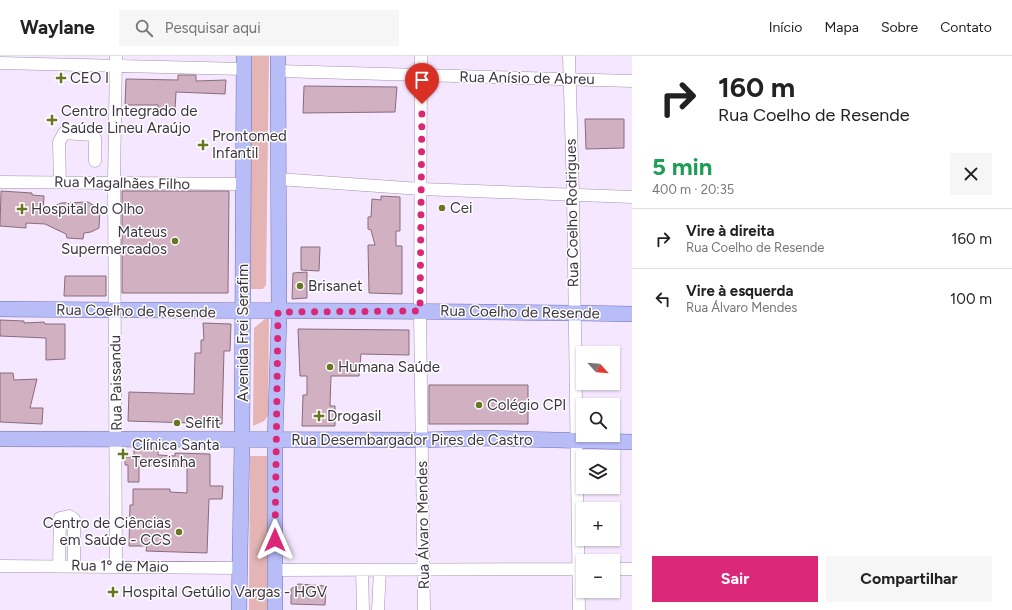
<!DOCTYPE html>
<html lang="pt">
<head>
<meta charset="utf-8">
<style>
  :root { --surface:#fff; --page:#f6f6f6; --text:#222; --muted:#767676; --line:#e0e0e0; --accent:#db2777 }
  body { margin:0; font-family:Figtree,sans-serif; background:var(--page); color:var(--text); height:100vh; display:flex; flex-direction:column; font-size:15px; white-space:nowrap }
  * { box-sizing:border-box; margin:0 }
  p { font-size:13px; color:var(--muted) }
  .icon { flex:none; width:22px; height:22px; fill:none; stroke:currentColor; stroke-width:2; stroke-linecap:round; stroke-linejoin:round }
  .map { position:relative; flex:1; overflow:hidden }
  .panel { display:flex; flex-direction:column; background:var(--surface); width:380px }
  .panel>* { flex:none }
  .hud { background:#fff; color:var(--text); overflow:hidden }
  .needle { width:26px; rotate:116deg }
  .fabs { position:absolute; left:576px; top:290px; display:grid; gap:8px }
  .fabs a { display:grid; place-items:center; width:44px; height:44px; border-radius:0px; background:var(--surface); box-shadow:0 1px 3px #0004; font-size:20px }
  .pin { position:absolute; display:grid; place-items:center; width:34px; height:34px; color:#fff; margin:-41px -17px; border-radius:50% 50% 50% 0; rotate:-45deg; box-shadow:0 0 4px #0007 }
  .pin .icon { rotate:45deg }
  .me { position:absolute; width:44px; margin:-22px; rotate:0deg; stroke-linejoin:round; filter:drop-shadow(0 0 3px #0008) }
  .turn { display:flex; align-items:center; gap:14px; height:84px; padding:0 20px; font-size:18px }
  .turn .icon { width:52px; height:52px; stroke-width:2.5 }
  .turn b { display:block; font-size:28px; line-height:34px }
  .round { display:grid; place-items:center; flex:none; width:42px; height:42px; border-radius:0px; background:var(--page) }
  .head { display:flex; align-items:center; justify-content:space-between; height:68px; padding:0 20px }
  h1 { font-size:24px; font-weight:700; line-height:30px; color:#1e9e55 }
  .button { display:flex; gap:8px; margin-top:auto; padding:8px 20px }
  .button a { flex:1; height:46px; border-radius:0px; background:var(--accent); color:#fff; font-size:16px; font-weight:700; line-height:46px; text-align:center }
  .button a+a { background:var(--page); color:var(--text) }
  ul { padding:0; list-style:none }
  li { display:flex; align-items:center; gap:12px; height:60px; padding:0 20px; border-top:1px solid var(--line) }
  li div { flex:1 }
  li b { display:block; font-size:15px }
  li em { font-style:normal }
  header { display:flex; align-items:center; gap:24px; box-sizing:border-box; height:56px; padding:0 20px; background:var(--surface); border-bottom:1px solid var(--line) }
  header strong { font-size:19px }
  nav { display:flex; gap:22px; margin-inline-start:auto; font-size:14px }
  .search { width:280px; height:36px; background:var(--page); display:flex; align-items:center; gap:10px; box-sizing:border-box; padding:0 14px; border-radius:0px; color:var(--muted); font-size:15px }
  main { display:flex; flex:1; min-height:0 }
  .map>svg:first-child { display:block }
  .green { fill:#e5b4b4 }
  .building { fill:#d0b0c1; stroke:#896c7b }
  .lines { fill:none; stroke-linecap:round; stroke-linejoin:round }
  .minor-casing { stroke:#a292ad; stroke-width:13 }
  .major-casing { stroke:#6e71b5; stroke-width:16 }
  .minor { stroke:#fff; stroke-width:12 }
  .major { stroke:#b8bdf8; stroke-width:15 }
  .route { stroke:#db2777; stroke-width:7; stroke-dasharray:0 12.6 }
  .poi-dot { fill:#687521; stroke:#fff; stroke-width:1.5 }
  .labels { text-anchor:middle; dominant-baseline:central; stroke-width:3; stroke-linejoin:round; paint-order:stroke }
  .poi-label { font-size:15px; fill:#3c3540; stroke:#fff; text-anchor:start }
  .street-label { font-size:15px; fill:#3c3540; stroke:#fff }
</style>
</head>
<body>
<header>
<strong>Waylane</strong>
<div class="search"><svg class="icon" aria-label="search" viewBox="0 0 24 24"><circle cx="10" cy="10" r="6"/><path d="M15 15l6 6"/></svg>Pesquisar aqui</div>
<nav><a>Início</a><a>Mapa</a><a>Sobre</a><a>Contato</a></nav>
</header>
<main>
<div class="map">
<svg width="632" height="554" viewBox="0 0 632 554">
  <rect width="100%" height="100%" fill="#f5e7ff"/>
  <!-- green -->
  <path class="green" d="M250 0H269L266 229 263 233H251L249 230Z
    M265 263H269L268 360 264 365 253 370 254 272Z
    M250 400H267V554H249Z"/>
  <!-- building -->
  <path class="building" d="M178 19H196V25L226 24 225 38 176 36 175 54H158V49H125L126 23 178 24Z
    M304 30 397 31 395 56 303 57Z
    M585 63H624V92L586 93Z
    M1 135 32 137V139L44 140 43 156 61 147 88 146 100 153 99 172 91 176 84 177 83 183 67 182 66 178 45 168 26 167V172L0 170Z
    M122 135H229L228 237H122Z
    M381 140 400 141V175H396V190H402V238L369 237 368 189H375L371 174 368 173V161H371L372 143 381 144Z
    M301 191H320L319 215 301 214Z
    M307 216V242L292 243 293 217Z
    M65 220H106V240H64Z
    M0 264 24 265V267L44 266 45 268H65V303L46 304V282L0 280Z
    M203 267 231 268 230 295H224L222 368 128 365 129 336 194 338 195 297H201V284H204Z
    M298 273 409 274V299L361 298 359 320H331L330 350H335V370H302L303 339H307V320H300Z
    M0 317H13L14 324 37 323 30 352H43L42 368 0 366Z
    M429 329H528V368H429Z
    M134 393H158V399L175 400V397L210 398V430H223L222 443H209L207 497 146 495 147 490H129L130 449H133V433H170V436L187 437V411L139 409V426H128V409H125V401H134Z
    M298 528 326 530 325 549 291 548V533Z"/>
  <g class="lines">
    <defs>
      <path id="minor" d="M116 0 114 126 116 510
        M421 0 420 255 424 554
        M569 0 573 137 579 554
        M0 7 244 13
        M278 15 632 25
        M278 123 421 133 632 141
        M0 126 243 128
        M60 126 59 86 64 77 92 79 95 82V105
        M0 510 239 512
        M59 510 60 462 69 460 74 463V510
        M613 513H632
        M275 514 583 513
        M362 514 363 554
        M378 554 380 514"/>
      <path id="major" d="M0 253C211 255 421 254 632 258
        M0 383 421 384 483 382 632 386
        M239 554 242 385 244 0
        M275 554V384L279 263 278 0"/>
    </defs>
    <!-- minor casing -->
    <use href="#minor" class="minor-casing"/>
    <!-- major casing -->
    <use href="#major" class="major-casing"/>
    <!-- minor -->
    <use href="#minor" class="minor"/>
    <!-- major -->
    <use href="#major" class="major"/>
  </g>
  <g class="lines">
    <!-- route -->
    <path class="route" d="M275 484 278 256 420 255 422 48"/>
  </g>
  <!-- markers -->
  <g class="poi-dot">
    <path d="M59 16h4v4h4v4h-4v4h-4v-4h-4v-4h4z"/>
    <path d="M50 58h4v4h4v4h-4v4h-4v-4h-4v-4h4z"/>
    <path d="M201 83h4v4h4v4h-4v4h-4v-4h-4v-4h4z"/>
    <circle cx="442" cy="152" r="4"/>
    <path d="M20 147h4v4h4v4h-4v4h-4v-4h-4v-4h4z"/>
    <circle cx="175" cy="185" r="4"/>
    <circle cx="300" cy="230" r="4"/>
    <circle cx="330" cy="311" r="4"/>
    <circle cx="479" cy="349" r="4"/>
    <path d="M317 354h4v4h4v4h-4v4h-4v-4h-4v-4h4z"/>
    <circle cx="177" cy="367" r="4"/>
    <path d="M121 392h4v4h4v4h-4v4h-4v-4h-4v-4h4z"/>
    <circle cx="179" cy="476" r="4"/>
    <path d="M111 530h4v4h4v4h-4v4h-4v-4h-4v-4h4z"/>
  </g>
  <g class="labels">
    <!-- poi labels -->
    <g class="poi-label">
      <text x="70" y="22">CEO I</text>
      <text x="61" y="55">Centro Integrado de<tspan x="61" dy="17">Saúde Lineu Araújo</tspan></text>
      <text x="212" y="80">Prontomed<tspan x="212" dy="17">Infantil</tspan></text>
      <text x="450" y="152">Cei</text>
      <text x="31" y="153">Hospital do Olho</text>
      <text x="167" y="176" text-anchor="end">Mateus<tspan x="167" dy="17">Supermercados</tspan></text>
      <text x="308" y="230">Brisanet</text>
      <text x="338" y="311">Humana Saúde</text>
      <text x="487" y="349">Colégio CPI</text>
      <text x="327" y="360">Drogasil</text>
      <text x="185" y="367">Selfit</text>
      <text x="132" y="389">Clínica Santa<tspan x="132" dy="17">Teresinha</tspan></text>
      <text x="171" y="467" text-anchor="end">Centro de Ciências<tspan x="171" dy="17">em Saúde - CCS</tspan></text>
      <text x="122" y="536">Hospital Getúlio Vargas - HGV</text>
    </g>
    <!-- street labels -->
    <g class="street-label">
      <text transform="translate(527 22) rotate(1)">Rua Anísio de Abreu</text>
      <text transform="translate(122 127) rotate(1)">Rua Magalhães Filho</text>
      <text transform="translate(572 157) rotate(-91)">Rua Coelho Rodrigues</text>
      <text transform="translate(136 255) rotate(1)">Rua Coelho de Resende</text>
      <text transform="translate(520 256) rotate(1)">Rua Coelho de Resende</text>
      <text transform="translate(243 277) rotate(-90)">Avenida Frei Serafim</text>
      <text transform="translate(116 327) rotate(-91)">Rua Paissandu</text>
      <text x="412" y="384">Rua Desembargador Pires de Castro</text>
      <text transform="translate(423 469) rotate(-91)">Rua Álvaro Mendes</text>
      <text transform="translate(120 510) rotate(1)">Rua 1º de Maio</text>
    </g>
  </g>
</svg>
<div class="fabs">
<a><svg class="needle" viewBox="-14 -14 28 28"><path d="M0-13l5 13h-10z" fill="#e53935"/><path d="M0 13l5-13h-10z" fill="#767676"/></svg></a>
<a><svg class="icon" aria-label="search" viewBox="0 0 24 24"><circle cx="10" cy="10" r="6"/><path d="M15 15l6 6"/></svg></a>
<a><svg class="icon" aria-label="layers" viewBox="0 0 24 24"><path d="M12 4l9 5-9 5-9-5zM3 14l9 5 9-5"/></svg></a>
<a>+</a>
<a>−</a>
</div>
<div class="pin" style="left:422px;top:48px;background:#d93025"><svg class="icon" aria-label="arrive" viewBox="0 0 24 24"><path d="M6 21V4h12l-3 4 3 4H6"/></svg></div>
<svg class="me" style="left:275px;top:484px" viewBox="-20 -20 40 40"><path d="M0-17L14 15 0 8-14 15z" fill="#db2777" stroke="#fff" stroke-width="4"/></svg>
</div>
<section class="panel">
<div class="hud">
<div class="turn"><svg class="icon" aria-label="right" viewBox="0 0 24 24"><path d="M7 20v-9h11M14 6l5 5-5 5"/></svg><div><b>160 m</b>Rua Coelho de Resende</div></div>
</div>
<div class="head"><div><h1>5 min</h1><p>400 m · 20:35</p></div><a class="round"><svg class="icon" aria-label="close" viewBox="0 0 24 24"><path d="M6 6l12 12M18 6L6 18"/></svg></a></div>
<ul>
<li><svg class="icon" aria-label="right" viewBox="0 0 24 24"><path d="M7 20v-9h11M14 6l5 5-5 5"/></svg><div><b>Vire à direita</b><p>Rua Coelho de Resende</p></div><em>160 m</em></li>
<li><svg class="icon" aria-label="left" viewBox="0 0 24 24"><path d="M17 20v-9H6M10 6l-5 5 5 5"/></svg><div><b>Vire à esquerda</b><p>Rua Álvaro Mendes</p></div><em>100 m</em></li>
</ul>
<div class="button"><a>Sair</a><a>Compartilhar</a></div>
</section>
</main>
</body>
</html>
